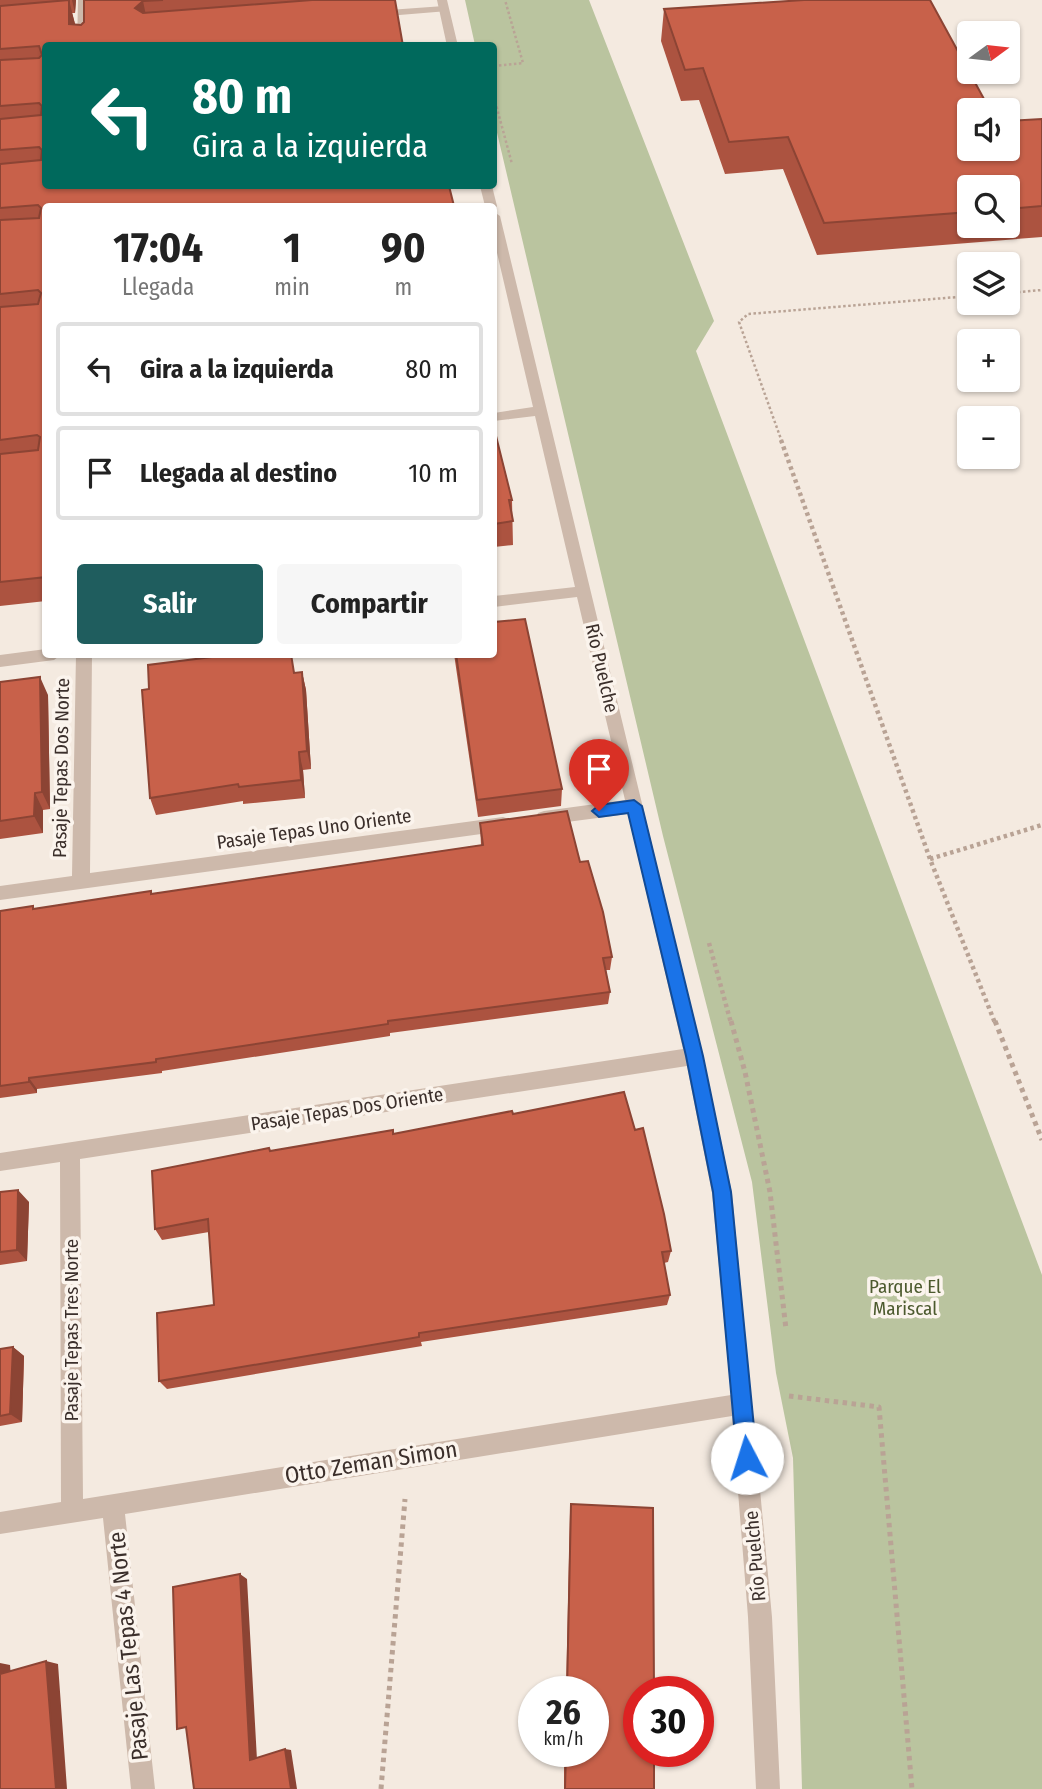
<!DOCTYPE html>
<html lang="es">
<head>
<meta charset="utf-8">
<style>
  :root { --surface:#fff; --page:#f6f6f6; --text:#222; --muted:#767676; --line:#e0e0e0; --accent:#1f5d5e }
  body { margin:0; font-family:"Fira Sans Condensed",sans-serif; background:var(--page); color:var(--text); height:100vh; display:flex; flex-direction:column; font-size:26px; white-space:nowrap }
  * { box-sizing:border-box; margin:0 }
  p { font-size:23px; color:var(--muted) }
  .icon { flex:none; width:38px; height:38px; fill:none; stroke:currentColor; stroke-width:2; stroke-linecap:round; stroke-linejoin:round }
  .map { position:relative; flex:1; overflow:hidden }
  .sheet { position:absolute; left:42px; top:203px; width:455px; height:455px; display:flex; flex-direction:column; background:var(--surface); border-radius:7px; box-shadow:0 2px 5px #0004 }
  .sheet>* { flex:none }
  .top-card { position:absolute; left:42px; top:42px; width:455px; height:147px; border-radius:7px; box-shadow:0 2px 5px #0004; background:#00695c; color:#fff; overflow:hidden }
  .needle { width:46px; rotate:75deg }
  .fabs { position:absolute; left:957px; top:21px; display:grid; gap:14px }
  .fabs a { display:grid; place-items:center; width:63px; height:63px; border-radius:7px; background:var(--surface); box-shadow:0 2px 5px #0004; font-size:35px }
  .speed { position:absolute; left:518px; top:1676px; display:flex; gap:14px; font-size:35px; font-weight:700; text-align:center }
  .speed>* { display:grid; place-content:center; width:91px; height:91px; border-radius:50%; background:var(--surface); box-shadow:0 2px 5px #0004; line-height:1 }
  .speed small { font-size:18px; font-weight:400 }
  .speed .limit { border:10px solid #d22; background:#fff; color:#111 }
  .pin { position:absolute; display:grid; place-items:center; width:60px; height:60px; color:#fff; margin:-72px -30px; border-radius:50% 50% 50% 0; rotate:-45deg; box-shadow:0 0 7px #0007 }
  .pin .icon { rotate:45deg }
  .me { position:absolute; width:77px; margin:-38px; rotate:355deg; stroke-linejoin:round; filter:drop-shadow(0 0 5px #0008) }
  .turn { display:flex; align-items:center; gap:24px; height:147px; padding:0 35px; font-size:32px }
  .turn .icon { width:91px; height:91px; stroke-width:2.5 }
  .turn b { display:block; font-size:49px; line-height:60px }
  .eta { display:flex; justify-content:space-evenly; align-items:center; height:119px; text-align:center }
  .eta b { font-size:42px; font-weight:700; line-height:49px }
  .primary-button { display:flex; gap:14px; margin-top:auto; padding:14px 35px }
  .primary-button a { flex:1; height:80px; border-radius:7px; background:var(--accent); color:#fff; font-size:28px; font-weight:700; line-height:80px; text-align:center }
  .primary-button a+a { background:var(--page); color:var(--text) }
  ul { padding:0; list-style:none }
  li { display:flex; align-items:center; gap:21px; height:94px; margin:0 14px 10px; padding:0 21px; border:4px solid var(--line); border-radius:7px }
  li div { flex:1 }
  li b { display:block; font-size:26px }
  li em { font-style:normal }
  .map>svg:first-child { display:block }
  .green { fill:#bac49f }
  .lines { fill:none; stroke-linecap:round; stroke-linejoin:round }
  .path-far2 { stroke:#b9a395; stroke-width:2.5; stroke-dasharray:2.5 2.5; stroke-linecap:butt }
  .path-far1 { stroke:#b9a395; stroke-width:4.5; stroke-dasharray:3.5 3.5; stroke-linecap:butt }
  .path { stroke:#b9a395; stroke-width:5; stroke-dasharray:4.5 4.5; stroke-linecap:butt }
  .service { fill:#cdb9ab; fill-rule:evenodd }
  .minor { fill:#cdb9ab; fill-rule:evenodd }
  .wall { fill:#ac5340; fill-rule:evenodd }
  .shaded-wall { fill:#8c4434 }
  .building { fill:#c8614a; stroke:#8c4434; stroke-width:2 }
  .route { fill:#1a73e8; stroke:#114b97; stroke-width:2 }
  .labels { text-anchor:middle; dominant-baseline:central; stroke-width:7; stroke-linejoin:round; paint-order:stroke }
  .street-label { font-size:19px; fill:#3b2f2b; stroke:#fbf4ed }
  .park-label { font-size:19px; fill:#4c5a2e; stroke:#fbf4ed }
  .near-street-label { font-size:23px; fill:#3b2f2b; stroke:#fbf4ed }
</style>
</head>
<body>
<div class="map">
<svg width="1042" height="1789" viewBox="0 0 1042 1789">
  <rect width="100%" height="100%" fill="#f4eae0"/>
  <!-- green -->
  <path class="green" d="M465 0H589L714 321 696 351 1042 1275V1789H802L793 1458 776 1373 752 1182 663 836 494 120V46L475 45Z"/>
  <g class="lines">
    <!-- path-far2 -->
    <path class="path-far2" d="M494 66 523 63 505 0
      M494 97 512 164
      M1008 293 1042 290
      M782 442 739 322 748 314 970 296"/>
    <!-- path-far1 -->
    <path class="path-far1" d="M781 440 930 859 995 1023
      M930 859 1042 825
      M709 943 731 1023"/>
    <!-- path -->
    <path class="path" d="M731 1021 745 1072 770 1192 786 1329
      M995 1021 1042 1140
      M789 1396 879 1407 912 1789
      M381 1789 405 1499"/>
    <!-- service -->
    <path class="service" d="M444 6 449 9 448 11 375 17 370 14 375 11Z"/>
    <!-- minor -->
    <path class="minor" d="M78 0H88L87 46H77Z
      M437 0H447L458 46H447Z
      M480 186H492L497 206 495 209 485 206Z
      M494 212 500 216 703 1056 732 1193 772 1617 780 1789H756L748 1617 732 1416 125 1514 155 1789H131L103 1518 0 1534V1512L61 1502 60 1162 0 1171V1153L683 1049 628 814 544 825 538 823 536 818 538 813 544 811 625 800 577 597 494 607V596L575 587 535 416 494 421V413L533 407 494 240ZM687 1066 712 1193 731 1395 83 1499 80 1159Z
      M46 649V654H62L54 660 0 667V655Z
      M76 654H92L90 873 503 817 509 819 511 824 509 829 503 831 0 900V886L72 876Z"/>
  </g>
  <!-- wall -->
  <path class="wall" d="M0 0H76L75 13H72L75 24 81 25 84 22V0H395L46 46V601L0 606Z
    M664 9 970 149 1042 119V237L817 255 783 169 725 174 699 100 681 101 661 41ZM970 187H1008V226H970Z
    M494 436 512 500 513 545 494 547Z
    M454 654H494L562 789 561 806 478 817Z
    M302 672 306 690 311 769 303 770 305 798 243 804V801L156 815 150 798 295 673Z
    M0 682 48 695 50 809 43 810V833L0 839Z
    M480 823 580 862 612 957 610 970H606L610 992 608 1004 390 1033V1036L162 1071V1073L37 1089V1093L0 1098V911L34 909 151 891 152 894 481 845Z
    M513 1114 635 1130 671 1251 668 1262 664 1263 670 1295 667 1305 421 1342 422 1346 167 1389 159 1381 214 1305 209 1232 162 1240 155 1229 270 1151 393 1134Z
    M0 1192 29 1202 27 1261 0 1265Z
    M13 1347 24 1356 22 1422 0 1426V1349Z
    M571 1504 654 1789H564V1752H593V1692H566L570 1513Z"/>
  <!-- shaded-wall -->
  <path class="shaded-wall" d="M69 0 75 24V46L69 24Z
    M72 0H76L75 13Z
    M143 1 148 25 135 8Z
    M302 672 306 690 311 769 307 751Z
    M40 677 48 695 50 809 42 792Z
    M299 752 303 770 305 798 301 780Z
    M35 793 43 810V833L34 816Z
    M29 1078 37 1089V1093L29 1082Z
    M18 1190 29 1202 27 1261 17 1250Z
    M13 1347 24 1356 22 1422 10 1414Z
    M240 1574 247 1579 257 1760H250Z
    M46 1661 58 1664 67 1789H56Z
    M0 1663 10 1665 11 1677 0 1675Z
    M285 1749 291 1750 297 1789H291Z"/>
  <!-- building -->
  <path class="building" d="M69 0V24L81 25 84 22V0H163L143 1 135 8 143 13 312 0H395L403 46H46V186H449L454 206H46V577L0 582V454L38 450 40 437 37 435 0 440V307L38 304 41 293 38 290 0 294V220L39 218 41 208 38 205 0 208V164L41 160 42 150 39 147 0 150V119L41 115 42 106 39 103 0 106V60L39 58 42 55 39 46 0 49V6Z
    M804 0H930L990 110H970V149H1008V121L1042 119V206L1008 209V187H970V212L824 223 788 137 729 142 703 68 685 70 664 9Z
    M494 436H496L512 500H509L513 521 494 524Z
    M525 619 562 789 477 800 456 654H494V622Z
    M236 654H291L294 673 302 672 307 751 299 752 301 780 239 787 238 784 150 798 142 690 149 689 148 665Z
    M40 677 42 792 35 793 34 816 0 821V682Z
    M567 811 580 862 588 861 603 912 612 957 603 958 610 992 388 1021V1024L156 1059V1062L29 1078V1082L0 1086V911L33 906V909L151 891V894L483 845 480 823Z
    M624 1092 635 1130 643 1128 664 1214 671 1251 662 1252 670 1295 419 1333V1337L159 1381 157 1313 214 1305 208 1219 155 1229 152 1171 269 1148 270 1151 393 1130V1134L512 1111 513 1114Z
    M18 1190 17 1250 0 1252V1192Z
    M13 1347 10 1414 0 1416V1349Z
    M571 1504 653 1508 654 1692H639V1752H654V1789H565L566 1752H593V1692H567Z
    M240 1574 250 1760 285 1749 291 1789H194L186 1727 177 1729 173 1587Z
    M46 1661 56 1789H0V1674Z"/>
  <!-- route -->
  <path class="route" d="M634 800 642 806 703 1056 731 1192 757 1458 754 1465 747 1468 740 1465 737 1458 713 1192 686 1056 628 813 599 817 592 811 599 805Z"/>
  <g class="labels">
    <!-- street labels -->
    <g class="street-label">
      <text transform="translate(602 668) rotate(77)">Río Puelche</text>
      <text transform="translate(61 768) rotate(-89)">Pasaje Tepas Dos Norte</text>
      <text transform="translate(314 829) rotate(-8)">Pasaje Tepas Uno Oriente</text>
      <text transform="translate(347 1109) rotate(-9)">Pasaje Tepas Dos Oriente</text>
      <text transform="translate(71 1330) rotate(-90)">Pasaje Tepas Tres Norte</text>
      <text transform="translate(755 1556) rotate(-95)">Río Puelche</text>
    </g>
    <!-- park labels -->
    <g class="park-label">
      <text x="905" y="1286">Parque El<tspan x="905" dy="22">Mariscal</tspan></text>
    </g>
    <!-- near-street labels -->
    <g class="near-street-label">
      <text transform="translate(371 1462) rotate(-9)">Otto Zeman Simon</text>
      <text transform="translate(128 1646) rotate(-96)">Pasaje Las Tepas 4 Norte</text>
    </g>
  </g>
</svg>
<div class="fabs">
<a><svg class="needle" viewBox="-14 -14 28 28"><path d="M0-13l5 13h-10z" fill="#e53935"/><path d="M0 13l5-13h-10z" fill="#767676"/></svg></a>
<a><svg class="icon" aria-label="sound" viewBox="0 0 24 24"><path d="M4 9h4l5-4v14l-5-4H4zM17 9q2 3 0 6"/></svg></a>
<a><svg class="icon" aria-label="search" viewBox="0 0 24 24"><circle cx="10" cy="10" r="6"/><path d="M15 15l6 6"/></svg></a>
<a><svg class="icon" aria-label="layers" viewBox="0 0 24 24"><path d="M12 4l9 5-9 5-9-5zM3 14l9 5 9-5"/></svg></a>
<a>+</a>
<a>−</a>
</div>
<div class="speed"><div>26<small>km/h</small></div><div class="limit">30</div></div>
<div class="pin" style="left:599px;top:811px;background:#d93025"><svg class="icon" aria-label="arrive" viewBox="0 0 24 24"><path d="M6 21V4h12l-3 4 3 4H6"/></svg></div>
<svg class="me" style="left:747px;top:1458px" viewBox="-20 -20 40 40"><circle r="19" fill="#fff"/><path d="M0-13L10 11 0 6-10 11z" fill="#1a73e8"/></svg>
<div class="top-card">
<div class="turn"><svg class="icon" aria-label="left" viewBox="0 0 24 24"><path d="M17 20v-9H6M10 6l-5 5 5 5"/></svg><div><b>80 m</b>Gira a la izquierda</div></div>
</div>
<section class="sheet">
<div class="eta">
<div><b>17:04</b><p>Llegada</p></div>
<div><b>1</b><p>min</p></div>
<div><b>90</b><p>m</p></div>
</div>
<ul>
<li><svg class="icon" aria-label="left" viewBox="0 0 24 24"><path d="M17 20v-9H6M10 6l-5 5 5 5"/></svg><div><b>Gira a la izquierda</b></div><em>80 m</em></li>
<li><svg class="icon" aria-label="arrive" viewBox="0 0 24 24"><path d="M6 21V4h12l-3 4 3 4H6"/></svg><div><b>Llegada al destino</b></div><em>10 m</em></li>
</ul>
<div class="primary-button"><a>Salir</a><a>Compartir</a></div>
</section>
</div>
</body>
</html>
